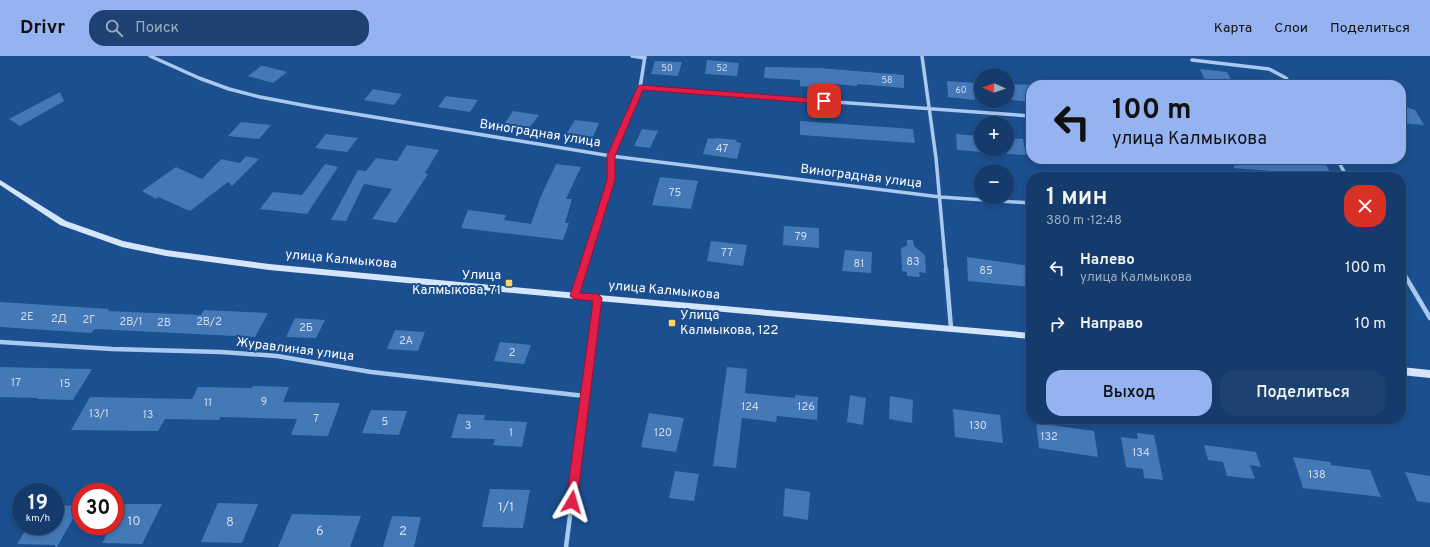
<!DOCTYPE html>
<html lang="ru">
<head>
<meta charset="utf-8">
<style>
  :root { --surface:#143b6b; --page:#1d4271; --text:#f1f3f6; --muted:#9dadc1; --line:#33557e; --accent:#95b2f1 }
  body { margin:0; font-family:Overpass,sans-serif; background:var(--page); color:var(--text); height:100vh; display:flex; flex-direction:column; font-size:15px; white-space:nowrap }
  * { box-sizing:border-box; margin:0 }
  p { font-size:13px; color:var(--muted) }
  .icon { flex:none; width:22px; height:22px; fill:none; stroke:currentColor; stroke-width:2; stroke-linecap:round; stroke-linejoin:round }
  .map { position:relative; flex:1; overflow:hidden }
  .side { position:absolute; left:1026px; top:116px; width:380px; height:252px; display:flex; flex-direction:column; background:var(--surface); border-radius:16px; box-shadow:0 2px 6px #0003,0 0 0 1px var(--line) }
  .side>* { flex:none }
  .banner { position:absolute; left:1026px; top:24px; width:380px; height:84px; border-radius:16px; box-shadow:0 2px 6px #0003,0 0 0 1px var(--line); background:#95b2f1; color:#111; overflow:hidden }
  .needle { width:26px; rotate:272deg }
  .tools { position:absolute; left:974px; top:12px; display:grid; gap:8px }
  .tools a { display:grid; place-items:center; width:40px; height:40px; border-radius:50%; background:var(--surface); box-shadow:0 2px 6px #0003,0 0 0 1px var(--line); font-size:20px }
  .speed { position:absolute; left:12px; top:427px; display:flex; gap:8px; font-size:20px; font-weight:700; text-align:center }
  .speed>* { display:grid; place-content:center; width:52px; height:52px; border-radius:50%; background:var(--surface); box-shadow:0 2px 6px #0003,0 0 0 1px var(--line); line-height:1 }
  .speed small { font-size:10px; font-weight:400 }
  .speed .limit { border:6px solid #d22; background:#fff; color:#111 }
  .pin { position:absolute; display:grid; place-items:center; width:34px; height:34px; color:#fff; margin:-17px; border-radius:8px; box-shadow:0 2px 6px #0006 }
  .me { position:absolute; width:44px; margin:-22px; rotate:7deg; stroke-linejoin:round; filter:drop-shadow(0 0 3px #0008) }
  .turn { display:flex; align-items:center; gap:14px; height:84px; padding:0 20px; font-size:18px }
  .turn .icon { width:52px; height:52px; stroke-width:2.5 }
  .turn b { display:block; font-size:28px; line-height:34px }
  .round { display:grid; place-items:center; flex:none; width:42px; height:42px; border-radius:16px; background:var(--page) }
  .overview { display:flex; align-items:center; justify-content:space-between; height:68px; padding:0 20px }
  h1 { font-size:24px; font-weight:600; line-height:30px }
  .primary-button { display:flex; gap:8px; margin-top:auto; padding:8px 20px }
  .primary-button a { flex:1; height:46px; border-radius:16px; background:var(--accent); color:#111; font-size:16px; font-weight:600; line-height:46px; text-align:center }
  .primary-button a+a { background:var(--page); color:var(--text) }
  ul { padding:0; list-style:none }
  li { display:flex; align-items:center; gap:12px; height:56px; padding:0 20px }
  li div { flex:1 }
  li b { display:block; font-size:15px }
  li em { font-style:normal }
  header { display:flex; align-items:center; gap:24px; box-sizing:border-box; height:56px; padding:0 20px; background:var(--accent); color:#111 }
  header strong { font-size:19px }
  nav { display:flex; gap:22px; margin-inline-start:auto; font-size:14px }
  .search { width:280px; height:36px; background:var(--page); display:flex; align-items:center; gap:10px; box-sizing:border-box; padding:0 14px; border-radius:16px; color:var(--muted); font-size:15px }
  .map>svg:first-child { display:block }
  .building { fill:#4478b7 }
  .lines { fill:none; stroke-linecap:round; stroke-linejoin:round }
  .street-far1 { stroke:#a9c9ee; stroke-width:3.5 }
  .street { stroke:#a9c9ee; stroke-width:4.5 }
  .secondary { fill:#d6e6fa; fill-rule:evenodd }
  .route { fill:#e11d48; stroke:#92132f }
  .poi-dot { fill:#ffd166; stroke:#1b4f8f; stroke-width:1.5 }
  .labels { text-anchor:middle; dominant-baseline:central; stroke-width:4; stroke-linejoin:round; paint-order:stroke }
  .far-number-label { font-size:9px; fill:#d0dded }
  .number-label { font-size:11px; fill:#d0dded }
  .street-label { font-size:13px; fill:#fff; stroke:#1b4f8f }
  .poi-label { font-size:13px; fill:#fff; stroke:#1b4f8f; text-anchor:end }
  .near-number-label { font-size:13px; fill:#d0dded }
</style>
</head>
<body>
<header>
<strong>Drivr</strong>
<div class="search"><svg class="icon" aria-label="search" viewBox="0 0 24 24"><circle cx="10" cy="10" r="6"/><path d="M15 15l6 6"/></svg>Поиск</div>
<nav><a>Карта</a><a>Слои</a><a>Поделиться</a></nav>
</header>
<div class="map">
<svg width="1430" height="491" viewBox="0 0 1430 491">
  <rect width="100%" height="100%" fill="#1b4f8f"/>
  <!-- building -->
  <path class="building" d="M707 4 739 7 737 20 705 18Z
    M655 5 682 6 678 20 651 18Z
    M261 10H264L287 16 273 27 248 20Z
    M765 11 820 12 904 19V32L857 28V30L833 28V33L800 30V24L764 22Z
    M1200 13 1227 16 1234 29H1207Z
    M947 25 974 27 975 44 948 41Z
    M1010 28 1031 29V46L1012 44Z
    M373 33 402 38 394 49 364 44Z
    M60 36 64 45 20 70 9 63Z
    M446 40 453 41 478 44 470 56 438 51Z
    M1401 49 1415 54 1424 69 1401 67Z
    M513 55 539 59 530 71 505 67Z
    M575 64 599 67 593 81 567 77Z
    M800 65 913 73 915 87 800 79Z
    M241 66 271 69 259 83 228 80Z
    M642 73 658 75 650 92 634 90Z
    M326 78 358 82 347 96 315 92Z
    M956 78 980 80 982 96 957 94Z
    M708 82 714 83 715 82 737 84 736 86 741 87 737 103 703 98Z
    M1007 82 1023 83 1026 99 1007 98Z
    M407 89 439 94 425 117 428 118 396 167 372 163 392 133 364 128 346 165 331 164 358 114 366 115 376 102 397 105Z
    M246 100 259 103 232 130 228 126 190 155 158 141 156 143 142 135 176 111 202 123 221 103 240 107Z
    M1235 103H1323L1332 120 1234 112Z
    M325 108 338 111 307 158 260 153 273 136 302 139Z
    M556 108 581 111 566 143H572L565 167H569L563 184 461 172 468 154 506 159 504 164 531 168 541 140Z
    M660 121 698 125 691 153 652 149Z
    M784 170 819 172V192L783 189Z
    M907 184H913L914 190 925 199 926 217 919 216 920 221 907 220V216L902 215 901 192 907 190Z
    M711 185 747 189 743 210 707 205Z
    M845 194 872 196 871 217 842 215Z
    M967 201 1031 210V231L968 225Z
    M0 246 109 253 108 255 201 259 204 254 268 257 255 281 95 273 91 277 0 271Z
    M295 262 325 264 316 282 286 281Z
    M395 274 425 276 418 295 387 293Z
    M500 286 531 289 524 308 494 305Z
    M0 311 42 312 92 313 73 344 37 343 38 342 0 341Z
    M727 311 747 313 745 337 795 342V339L818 341 817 364 777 360 776 366 742 362 736 412 713 410Z
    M253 330 289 331 283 346 340 347 328 380 291 379 297 363 220 361 219 364 165 363 158 375 71 374 90 341 192 343 198 331 252 332Z
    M850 339 866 342 863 369 847 366Z
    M890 340 913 344 912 367 889 363Z
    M953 353 1000 359 1003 387 955 381Z
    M371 354 407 355 399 379 362 377Z
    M649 357 684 362 676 396 641 391Z
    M458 358 485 359 484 364 527 366 522 391 493 389 495 383 451 382Z
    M1036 367 1094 375 1098 401 1039 392Z
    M1137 377 1154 379 1163 424 1144 422 1143 413 1126 411 1121 381 1138 383Z
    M1204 389 1256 396 1261 411 1250 409 1255 423 1227 420 1223 406 1208 404Z
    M1293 401 1330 406 1331 409 1370 414 1381 441 1303 432Z
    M675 415 699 418 694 445 669 442Z
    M1405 416 1430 420V447L1417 445Z
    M785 432 810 436 808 464 783 460Z
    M490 433 530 434 523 472 482 471Z
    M218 447 258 448 242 487 201 486Z
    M122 448H162L142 488 102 487 111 470H115V462Z
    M55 449 80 450 57 491H55V489L17 488 28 470H55Z
    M292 458 361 460 350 491H278Z
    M392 460 421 461 414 491H383Z"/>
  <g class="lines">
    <!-- street-far1 -->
    <path class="street-far1" d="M150 0 199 22 229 33 260 41 313 51 611 100 940 141 1031 147
      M632 0 645 2
      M922 0 936 102 946 214
      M1192 4 1269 13 1286 22 1291 29
      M640 32 1031 60
      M1337 103 1347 121
      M1401 213 1402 214
      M582 214 611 124V100L640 32 645 0"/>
    <!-- street -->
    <path class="street" d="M946 213 951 272
      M1401 213 1430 262
      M574 240 582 213
      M0 286 112 293 221 296 277 300 371 316 585 340
      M566 491 598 242"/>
    <!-- secondary -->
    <path class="secondary" d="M0 124 66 165 123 185 166 194 269 208 598 239 1031 277V283L598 245 269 214 166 200 122 191 60 169 0 129Z
      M1401 311 1430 314V322L1401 319Z"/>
  </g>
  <!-- route -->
  <path class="route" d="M640 29 824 43 827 45 824 48 643 34 615 100V124L580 237 598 238 602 242 577 446 576 449 572 451 568 449 566 446 593 245 574 243 570 240 607 124V100L637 32Z"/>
  <!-- markers -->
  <g class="poi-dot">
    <rect x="505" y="223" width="8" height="8" rx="2"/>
    <rect x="668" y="263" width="8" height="8" rx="2"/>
  </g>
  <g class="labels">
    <!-- far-number labels -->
    <g class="far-number-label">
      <text x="667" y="12">50</text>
      <text x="722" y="12">52</text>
      <text x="887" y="24">58</text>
      <text x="961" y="34">60</text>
    </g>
    <!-- number labels -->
    <g class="number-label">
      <text x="722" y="93">47</text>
      <text x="675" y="137">75</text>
      <text x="801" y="181">79</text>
      <text x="727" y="197">77</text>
      <text x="913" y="206">83</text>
      <text x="859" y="208">81</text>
      <text x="986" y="215">85</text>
      <text x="27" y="261">2Е</text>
      <text x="59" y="263">2Д</text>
      <text x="89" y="264">2Г</text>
      <text x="131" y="266">2В/1</text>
      <text x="209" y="266">2В/2</text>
      <text x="164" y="267">2В</text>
      <text x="306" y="272">2Б</text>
      <text x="406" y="285">2А</text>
      <text x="512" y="297">2</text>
      <text x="16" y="327">17</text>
      <text x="65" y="328">15</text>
      <text x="264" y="346">9</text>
      <text x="208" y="347">11</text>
      <text x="750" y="351">124</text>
      <text x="806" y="351">126</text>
      <text x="99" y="358">13/1</text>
      <text x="148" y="359">13</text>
      <text x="316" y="363">7</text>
      <text x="385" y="366">5</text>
      <text x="468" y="370">3</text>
      <text x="978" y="370">130</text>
      <text x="511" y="377">1</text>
      <text x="663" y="377">120</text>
      <text x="1049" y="381">132</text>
      <text x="1141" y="397">134</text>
      <text x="1317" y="419">138</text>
    </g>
    <!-- street labels -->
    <g class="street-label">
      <text transform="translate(540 78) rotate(9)">Виноградная улица</text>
      <text transform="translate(861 121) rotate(7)">Виноградная улица</text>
      <text transform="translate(341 204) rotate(5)">улица Калмыкова</text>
      <text transform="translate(664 235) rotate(5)">улица Калмыкова</text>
      <text transform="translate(295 294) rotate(7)">Журавлиная улица</text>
    </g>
    <!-- poi labels -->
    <g class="poi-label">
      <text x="501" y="220">Улица<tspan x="501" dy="15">Калмыкова, 71</tspan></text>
      <text x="680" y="260" text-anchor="start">Улица<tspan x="680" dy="15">Калмыкова, 122</tspan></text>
    </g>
    <!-- near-number labels -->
    <g class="near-number-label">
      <text x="506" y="452">1/1</text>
      <text x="134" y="466">10</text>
      <text x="230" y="467">8</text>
      <text x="320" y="476">6</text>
      <text x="403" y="476">2</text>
    </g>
  </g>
</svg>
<div class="tools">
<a><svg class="needle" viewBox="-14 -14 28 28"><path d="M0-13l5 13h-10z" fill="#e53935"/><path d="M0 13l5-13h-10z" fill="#9dadc1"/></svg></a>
<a>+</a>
<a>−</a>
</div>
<div class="speed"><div>19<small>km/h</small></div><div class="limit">30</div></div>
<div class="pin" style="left:824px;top:45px;background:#d93025"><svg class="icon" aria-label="arrive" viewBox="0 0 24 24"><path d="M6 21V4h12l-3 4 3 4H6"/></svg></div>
<svg class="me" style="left:572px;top:446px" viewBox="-20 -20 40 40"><path d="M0-17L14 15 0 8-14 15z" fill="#e11d48" stroke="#fff" stroke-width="4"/></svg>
<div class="banner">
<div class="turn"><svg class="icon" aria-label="left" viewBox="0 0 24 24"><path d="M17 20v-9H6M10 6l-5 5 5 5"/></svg><div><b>100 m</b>улица Калмыкова</div></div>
</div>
<section class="side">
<div class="overview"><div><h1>1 мин</h1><p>380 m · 12:48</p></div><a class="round" style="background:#d93025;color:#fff"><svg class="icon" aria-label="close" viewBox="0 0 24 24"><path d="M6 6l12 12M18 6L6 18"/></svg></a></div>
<ul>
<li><svg class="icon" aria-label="left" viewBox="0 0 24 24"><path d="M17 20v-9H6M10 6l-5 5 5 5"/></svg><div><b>Налево</b><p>улица Калмыкова</p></div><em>100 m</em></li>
<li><svg class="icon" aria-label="right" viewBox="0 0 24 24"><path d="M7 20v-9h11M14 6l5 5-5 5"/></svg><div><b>Направо</b></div><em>10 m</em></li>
</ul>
<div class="primary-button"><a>Выход</a><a>Поделиться</a></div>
</section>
</div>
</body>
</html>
